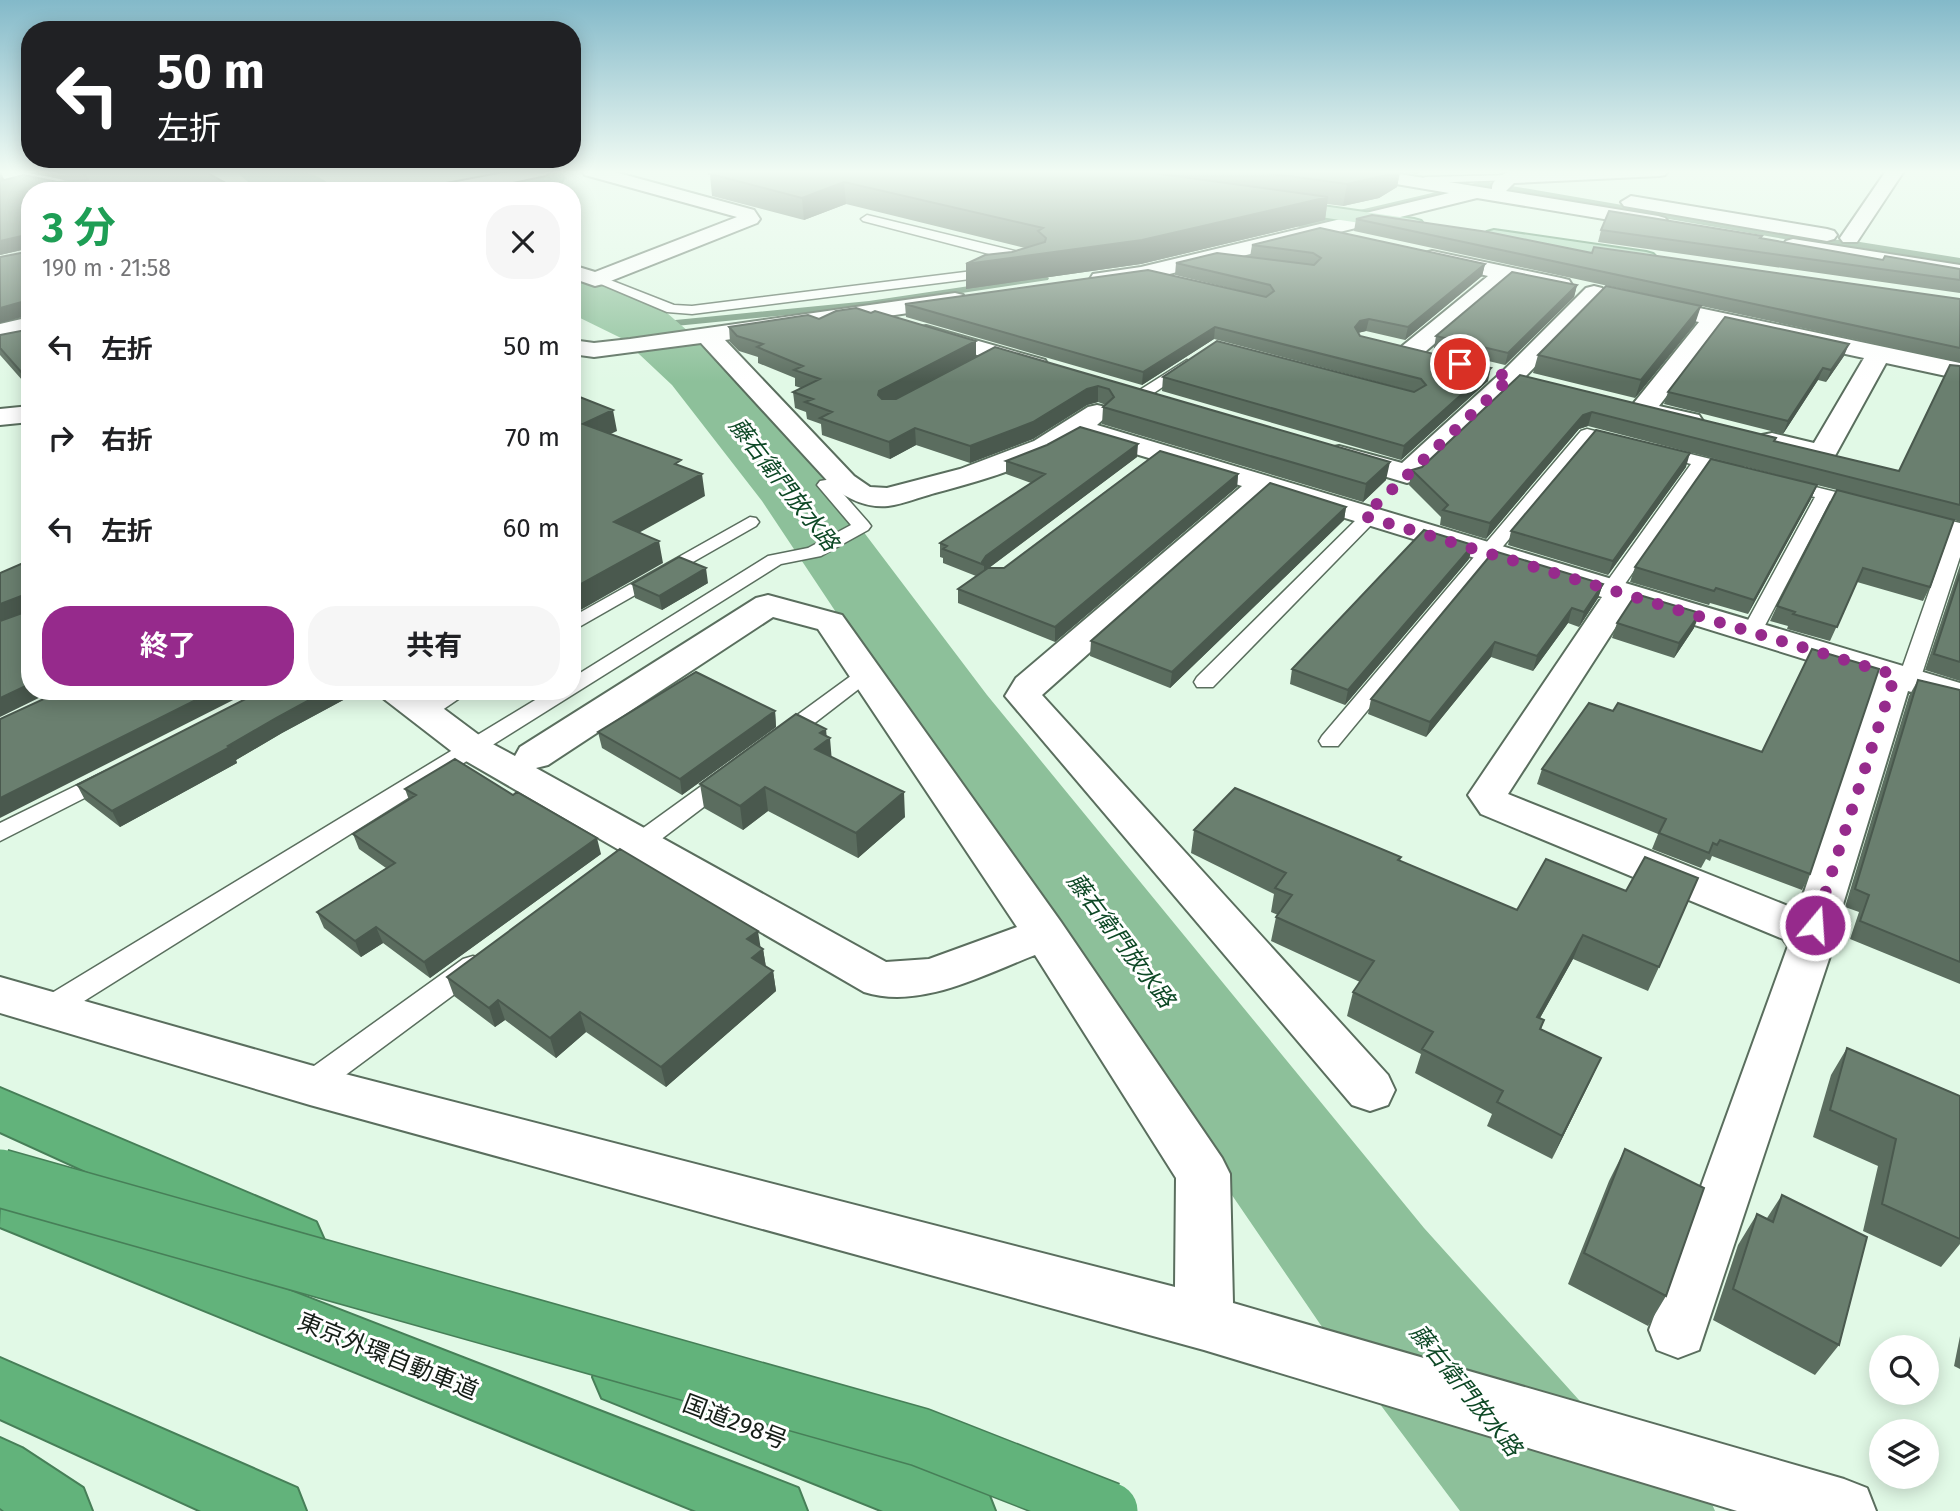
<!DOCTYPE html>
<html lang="ja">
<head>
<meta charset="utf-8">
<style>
  :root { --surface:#fff; --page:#f6f6f6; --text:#202124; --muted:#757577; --accent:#962a8c }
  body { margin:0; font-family:"Fira Sans","Noto Sans JP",sans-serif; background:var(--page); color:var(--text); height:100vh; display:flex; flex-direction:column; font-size:26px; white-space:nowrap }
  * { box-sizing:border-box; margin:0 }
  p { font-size:23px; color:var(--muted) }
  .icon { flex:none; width:38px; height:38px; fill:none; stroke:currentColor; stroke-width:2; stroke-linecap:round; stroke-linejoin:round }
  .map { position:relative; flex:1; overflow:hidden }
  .drawer { position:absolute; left:21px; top:182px; width:560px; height:518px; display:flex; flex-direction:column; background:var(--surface); border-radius:28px; box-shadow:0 4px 18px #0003 }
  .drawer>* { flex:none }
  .guide { position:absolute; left:21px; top:21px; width:560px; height:147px; border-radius:28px; box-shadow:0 4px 18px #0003; background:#202124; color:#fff; overflow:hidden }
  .controls { position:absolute; left:1869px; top:1335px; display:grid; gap:14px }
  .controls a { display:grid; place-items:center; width:70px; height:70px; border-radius:50%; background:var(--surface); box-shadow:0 4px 18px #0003; font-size:35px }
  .pin { position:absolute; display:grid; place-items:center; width:60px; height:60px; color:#fff; margin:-30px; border:4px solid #fff; border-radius:50%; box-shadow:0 2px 7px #0007 }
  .me { position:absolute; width:77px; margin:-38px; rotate:18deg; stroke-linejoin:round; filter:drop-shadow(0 0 5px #0008) }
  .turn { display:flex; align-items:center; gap:24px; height:147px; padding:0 21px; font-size:32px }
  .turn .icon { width:91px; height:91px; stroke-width:2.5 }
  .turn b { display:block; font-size:49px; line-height:60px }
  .round { display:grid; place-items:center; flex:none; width:74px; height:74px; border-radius:28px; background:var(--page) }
  .headline { display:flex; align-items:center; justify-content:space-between; height:119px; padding:0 21px }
  h1 { font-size:42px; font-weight:700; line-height:52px; color:#1e9e55 }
  .primary-button { display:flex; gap:14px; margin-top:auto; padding:14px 21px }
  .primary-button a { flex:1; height:80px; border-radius:28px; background:var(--accent); color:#fff; font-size:28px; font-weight:700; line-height:80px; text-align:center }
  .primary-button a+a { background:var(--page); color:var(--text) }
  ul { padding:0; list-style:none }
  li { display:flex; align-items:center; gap:21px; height:91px; padding:0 21px }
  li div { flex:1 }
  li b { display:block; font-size:26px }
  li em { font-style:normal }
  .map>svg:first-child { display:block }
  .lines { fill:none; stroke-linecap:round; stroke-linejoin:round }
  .stream { fill:#698f73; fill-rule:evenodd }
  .river { fill:#8dc09a; fill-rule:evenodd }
  .lane-casing { stroke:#5a6e5e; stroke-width:3 }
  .street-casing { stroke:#5a6e5e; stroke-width:4 }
  .primary-casing { stroke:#477f58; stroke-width:4 }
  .highway-casing { stroke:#477f58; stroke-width:4 }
  .lane { fill:#fff; fill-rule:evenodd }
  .street { fill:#fff; fill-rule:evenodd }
  .primary { fill:#a1d1b0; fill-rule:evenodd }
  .highway { fill:#62b37b; fill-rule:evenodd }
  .highway-bridge-casing { stroke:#477f58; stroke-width:60; stroke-linecap:butt }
  .highway-bridge { stroke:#62b37b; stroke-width:57 }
  .wall { fill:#5b6d5f }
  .shaded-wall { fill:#4a594e }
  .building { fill:#6a7f6f; stroke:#4a594e; stroke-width:2 }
  .route { stroke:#962a8c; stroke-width:12; stroke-dasharray:0 21.6 }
  .labels { text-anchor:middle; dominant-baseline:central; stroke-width:6; stroke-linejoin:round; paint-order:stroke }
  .water-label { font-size:23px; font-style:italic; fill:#0d4825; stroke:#fff }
  .near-street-label { font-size:24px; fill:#151e17; stroke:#fff }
</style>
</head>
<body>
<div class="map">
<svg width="1960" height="1511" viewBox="0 0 1960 1511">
  <rect width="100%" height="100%" fill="#e1f9e6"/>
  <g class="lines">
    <!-- stream -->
    <path class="stream" d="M1483 181 1807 237 1860 242 1960 258V264L1860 248 1807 243 1483 187 1301 228 1296 225Z
      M1044 275 1049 278 1048 280 869 307 645 329 640 326 645 323 869 301Z"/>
    <!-- river -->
    <path class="river" d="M237 171C268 170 316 163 335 191 304 191 257 200 237 171Z
      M516 171H561L566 178 559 188 551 191H476L483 181Z
      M572 274 592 279 667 313 718 357 819 473 987 695 1424 1228 1588 1410 1690 1452 1715 1511H1460L1320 1324 905 716 762 501 672 385 623 339 572 314Z"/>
    <defs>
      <path id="lane" d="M1509 175 1514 178 1513 180 1425 183 1420 180 1425 177Z
        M867 215 1035 256 1041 262 1035 266 863 221 861 219Z
        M997 268 1002 269V275L692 314 667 312 589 279 590 276H600L674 305 692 306Z
        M1187 360 1194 364 1192 367 1145 399H1135L1132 396 1135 393Z
        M1587 429 1627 439 1629 442 1621 447 1591 440 1338 746H1322L1319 741 1322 736 1581 431Z
        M1658 446 1743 467 1745 471 1737 476 1705 468 1618 594H1604L1601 590 1691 464 1652 454 1650 451 1652 448Z
        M844 477 853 482 850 486 838 488 868 522 871 526 868 530 821 556 781 564 57 1018 47 1021 37 1018 33 1010 37 1002 550 691H572V678L768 556 808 548 851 525 817 485 820 481Z
        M1783 479 1868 500 1871 504 1862 509 1830 501 1761 633 1758 637H1744L1741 633 1815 497 1777 488 1774 484Z
        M1369 512 1378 517 1375 521 1213 687H1197L1194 682 1197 677 1363 513Z
        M1922 514 1960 523V557L1920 680 1916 684H1902L1898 680 1950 532 1916 523 1913 519Z
        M750 517 756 518 759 522 756 526 572 631V617Z
        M866 668 873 670 877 674 873 678 790 742H774L771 737 774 732 859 670Z
        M443 691H470L432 717H416L413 712Z
        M106 771 114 773 118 778 114 783 0 841V823Z
        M726 772 734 774 738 779 734 784 639 856 630 858 621 856 618 850 621 844 718 774Z
        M473 956 483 959 487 966 483 973 320 1094 310 1097 300 1094 295 1085 300 1076 463 959Z"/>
      <path id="street" d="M0 171C30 171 59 178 88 187L90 191H62L0 178Z
        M514 171H549L546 175 470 191H432L441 185Z
        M582 171H611L754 210 760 219 757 223 603 284 595 286 572 278V265L595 272 737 217 585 175Z
        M1340 171H1381L1492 189C1491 181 1502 174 1509 172L1668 171 1665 175 1659 176 1514 183 1506 191 1658 216 1665 218 1668 222 1665 226 1658 228 1477 198 1141 281 1101 286 1093 284 1090 279 1093 274 1141 267 1449 193 1349 176Z
        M1886 171H1904L1857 242H1843L1840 238Z
        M1631 196 1827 229 1834 231 1837 235 1834 239 1827 241 1624 206 1621 202Z
        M1793 239 1960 265V279L1786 249 1783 245 1786 241Z
        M1432 251 1561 278 1569 280 1572 285 1569 290 1561 292 1509 280 1419 357 1410 359 1401 357 1398 352 1401 347 1488 276 1425 261 1421 257 1425 253Z
        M1594 286 1602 288 1605 293 1602 298 1520 382 1417 480 1407 483 1397 480 1329 460 1325 454 1329 448 1339 446 1402 463 1502 372 1586 288Z
        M955 293 963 295 966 300 963 305 725 340 854 476 870 487 887 488 960 469 1034 441 1088 407 1097 405 1106 407 1110 413 1097 425 1960 683V706L1908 691 1837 924 1829 936 1834 944 1699 1350 1678 1358 1657 1350 1649 1330 1788 946 1783 939 1481 814 1468 795 1602 597 1267 494 1042 695 1388 1075 1395 1090 1388 1105 1370 1111 1352 1105 1005 696 1016 678 1242 486 1079 437C1035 465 985 480 935 493 920 497 904 504 888 506 867 508 850 500 834 488L701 343 594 357 572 354V340L594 343 630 339ZM1630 605 1875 681 1798 910 1508 794Z
        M1647 297 1960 363V379L1886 363 1836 454 1832 460 1822 462 1762 447 1758 441 1762 435 1772 433 1814 443 1864 358 1720 327 1659 406 1699 415 1703 421 1699 427 1690 429 1633 416 1629 410 1633 404 1699 322 1639 309 1636 304 1639 299Z
        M30 317V331L0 338V324Z
        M926 326 1045 360 1048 365 1045 370 1036 372 918 338 914 333 918 328Z
        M30 406V422L0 425V409Z
        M768 595 842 615 1061 922 1222 1158 1230 1174 1233 1303 1844 1479 1867 1488 1876 1511H1737L1204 1350 310 1105 0 1013V977L310 1065 1175 1287 1176 1178 1035 955C983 975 920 1010 864 992L459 757 384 699 379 691H420L487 741 515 756 520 747 756 598ZM773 617 818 629 1017 927 929 959 886 962 536 768 548 765Z"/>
      <path id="primary" d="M1273 199 1414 219 1421 221 1424 225 1421 229 1414 231 1266 209 1263 205Z
        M1494 230 1646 252 1653 254 1657 258 1653 262 1646 264 1487 240 1484 236 1487 232Z"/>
      <path id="highway" d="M0 1088 316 1222 324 1240 316 1258 296 1265 276 1258 0 1132Z
        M2 1179 775 1479 798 1488 807 1511H696L0 1227Z
        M623 1347 986 1488 995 1511H883L602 1398 593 1377 602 1356Z
        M0 1358 297 1488 306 1511H201L0 1419Z
        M0 1438 22 1448 83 1488 92 1511H4L0 1508Z"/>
    </defs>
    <!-- lane casing -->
    <use href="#lane" class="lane-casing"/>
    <!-- street casing -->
    <use href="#street" class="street-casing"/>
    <!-- primary casing -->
    <use href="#primary" class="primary-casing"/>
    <!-- highway casing -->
    <use href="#highway" class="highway-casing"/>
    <!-- lane -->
    <use href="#lane" class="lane"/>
    <!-- street -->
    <use href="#street" class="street"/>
    <!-- primary -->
    <use href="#primary" class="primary"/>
    <!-- highway -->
    <use href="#highway" class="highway"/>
    <defs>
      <path id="highway-bridge" d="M0 1178 920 1437 1109 1511"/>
    </defs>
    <!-- highway-bridge casing -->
    <use href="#highway-bridge" class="highway-bridge-casing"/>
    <!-- highway-bridge -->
    <use href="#highway-bridge" class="highway-bridge"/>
  </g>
  <!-- wall -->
  <path class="wall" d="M0 171 4 179 57 182 74 181 22 171H204L30 191V389L0 355V348L26 330V249L0 255Z
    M716 171H1422L1417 174 1400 171 1397 187 1379 198 1343 206 1327 204 1325 220 1141 264 966 289V264L1025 248 846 204 804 220 712 196 710 174Z
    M1356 219 1592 253 1960 299V362L1354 231Z
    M1601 230 1761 238 1883 260 1960 269V293L1598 242Z
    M1252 245 1485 264 1482 276 1405 340 1366 331 1358 333 1360 336 1488 381 1401 460 1162 391 1163 377 1415 392 1214 339 1142 385 906 317 905 304 1266 297 1175 275 1176 263 1312 265 1250 257Z
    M1577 285 1574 297 1505 365 1434 348 1436 336Z
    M871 313 976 341V357L995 347 1386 480 1363 502 1102 424 1103 407 1106 405 1098 402 1087 405 1033 439 970 463 916 445 890 459 822 435 821 424 807 419 806 412 795 408 793 392 801 388 795 386V378L758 363V357L739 351 730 342 729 327Z
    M1695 324 1635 398 1533 373 1538 355Z
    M1844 356 1826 382 1818 380 1783 434 1664 404 1668 392Z
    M1960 366V522L1954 520 1930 587 1923 601 1857 582 1830 641 1787 629 1788 626 1770 621 1777 606 1837 490 1817 485 1811 499 1748 614 1710 603 1709 605 1630 582 1635 567 1804 482 1588 426 1579 429 1486 539 1440 525 1441 517 1409 485 1412 470 1422 467 1520 375 1775 441 1899 471Z
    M1137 457 989 568H1004L1238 474 1237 487 1055 642 958 603V589L976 576 943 563V558L940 557V543L1031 483 1006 474V461Z
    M1686 467 1608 575 1508 545 1511 531Z
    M1346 507 1344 520 1170 688 1090 656 1091 641Z
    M1469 559 1345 705 1290 684 1292 669Z
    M1960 565V681L1925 670Z
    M708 583 662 610 635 598 632 584Z
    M1603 584 1598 598 1579 627 1568 623 1533 671 1491 657 1426 737 1368 714 1371 699Z
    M1617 623 1694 628 1674 658 1612 638Z
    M1918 680 1960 690V984L1850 939 1859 912 1845 907 1909 696Z
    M261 691H360L282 733 236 760 237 763 120 827 85 800 77 785Z
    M775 711 776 727 682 795 602 748 598 732Z
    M826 736 831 757 905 817 858 858 768 811 743 830 704 808 700 784Z
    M1542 769 1810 874 1802 890 1712 856 1710 861 1706 859 1701 868 1652 849 1658 834 1537 784Z
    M405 789 601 854 430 978 383 943 361 957 324 928 317 912 386 868 359 849 353 834 409 800Z
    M1194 830 1401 857 1400 861 1517 910 1546 859 1659 967 1648 991 1573 959 1540 1018 1544 1020 1541 1029 1601 1058 1552 1159 1487 1126 1492 1114 1415 1073 1421 1054 1347 1016 1353 992 1360 982 1271 941 1276 917 1278 915 1271 912 1274 894 1191 853Z
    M760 947 763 949 766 967 773 971 776 991 666 1087 586 1032 556 1058 505 1020 495 1027 454 996 447 977Z
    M1847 1048 1960 1096V1244L1941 1267 1863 1231 1878 1166 1813 1137 1831 1075Z
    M1625 1149 1666 1296 1648 1326 1568 1284 1609 1181Z
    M1782 1195 1839 1345 1815 1375 1713 1320 1738 1245 1757 1214 1767 1218Z
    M1960 1336V1369L1954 1366Z"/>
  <!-- shaded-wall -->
  <path class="shaded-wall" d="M0 171 5 182 0 184Z
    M1392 171H1400L1397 187 1379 198 1343 206 1347 184Z
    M844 182 846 204 804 220 802 198Z
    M1328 197 1325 220 1141 264 966 289V264Z
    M26 235 30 248 0 255V241Z
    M1485 264 1482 276 1405 340 1408 327Z
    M1577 285 1574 297 1505 365 1508 353Z
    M25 301 30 315 0 323V308Z
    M1701 306 1695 324 1635 398 1641 380Z
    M1369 319 1366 331 1357 333 1355 327 1360 321Z
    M1215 327 1214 339 1142 385 1143 372Z
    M976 341V357L879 411 878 395 879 391Z
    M1849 344 1844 356 1826 382 1831 370Z
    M1491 368 1488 381 1401 460 1404 446Z
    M1823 368 1818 380 1783 434 1788 421Z
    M1098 386V402L1087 405 1033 439 970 463V446L1087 389Z
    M613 410 617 431 587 445 583 424Z
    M1592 412 1588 426 1579 429 1486 539 1490 523 1583 415Z
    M915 428 916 445 890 459 889 442Z
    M1138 444 1137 457 986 570 984 574V565L982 562 986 556Z
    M1690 453 1686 467 1608 575 1613 561Z
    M1390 462 1386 480 1363 502 1366 484Z
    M702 474 705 496 619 544 614 522Z
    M1238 474 1237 487 1055 642V627Z
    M1817 485 1811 499 1748 614 1754 600Z
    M1346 507 1344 520 1170 688 1172 672Z
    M659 541 663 563 572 615V589Z
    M1473 545 1469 559 1345 705 1348 690Z
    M706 568 708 583 662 610 659 596Z
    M1603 584 1598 598 1579 627 1584 612Z
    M24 595 30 610 0 622V604Z
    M1572 608 1568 623 1533 671 1537 656Z
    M1700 613 1694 628 1674 658 1679 643Z
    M1495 642 1491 657 1426 737 1430 722Z
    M30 684V691H53L0 717V698Z
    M214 691H251L0 818V798Z
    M326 691H360L282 733 236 760 237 763 120 827 112 811 276 718Z
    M775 711 776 727 682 795 680 779Z
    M826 729 827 740 830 738 832 762 815 749 820 733Z
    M765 787 768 811 743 830 740 806Z
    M904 792 905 817 858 858 856 833Z
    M597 838 601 854 430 978 424 962Z
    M376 927 383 943 361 957 355 941Z
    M758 931 761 950 747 939Z
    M1583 935 1573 959 1527 1041 1537 1017Z
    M763 949 766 968 752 958Z
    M773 971 776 991 666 1087 661 1067Z
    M498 1000 505 1020 495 1027 489 1008Z
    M580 1012 586 1032 556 1058 550 1038Z
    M1601 1058 1590 1082 1552 1159 1562 1136Z"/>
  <!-- building -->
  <path class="building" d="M77 171H204L240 191H30V382L0 348V335L26 330 25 301 0 308V257L26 252V235L0 241V181L24 175 57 182 88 180 84 173Z
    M716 171H1138L1328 197 1142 240 966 264 985 255 1012 252 1045 242 1046 238 1038 231 1043 228 844 182 802 198 710 174Z
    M1252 171H1392L1383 176 1347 184Z
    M1609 211 1762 236 1760 238 1883 260 1885 256 1960 269V280L1601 230Z
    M1372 215 1488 232 1592 253 1594 247 1960 299V348L1356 219Z
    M1320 228 1485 264 1408 327 1369 319 1360 321 1355 327 1360 336 1491 368 1404 446 1163 377 1217 341 1414 392 1426 385 1421 379 1215 327 1143 372 905 304 1148 270 1266 297 1274 291 1270 285 1176 263 1217 253 1314 265 1321 258 1313 253 1252 245Z
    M1512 272 1577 285 1508 353 1436 336Z
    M1606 286 1701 306 1641 380 1538 355Z
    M856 308 871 313 875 311 976 341 879 391 878 395 882 399H896L995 347 1390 462 1366 484 1103 407 1114 397 1109 389 1098 386 1087 389 1033 422 970 446 915 428 889 442 820 418 832 412 805 402 813 399 793 392 820 379 794 370 803 366 757 347 763 344 737 336 729 327 808 315 819 319 836 311Z
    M1725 317 1849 344 1831 370 1823 368 1788 421 1668 392Z
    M1950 365 1960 366V505L1592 412 1583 415 1490 523 1443 510 1448 505 1412 470 1422 467 1520 375 1776 438 1774 441 1899 471Z
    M572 394 613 410 583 424 681 460 675 464 702 474 614 522 659 541 572 589Z
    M1080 427 1138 444 986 556 982 562 984 565 943 549 947 546 940 543 1045 474 1006 461 1047 445Z
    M1596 430 1690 453 1613 561 1511 531Z
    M1160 451 1238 474 1055 627 958 589 988 568H1004Z
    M1711 459 1817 485 1754 600 1716 588 1714 591 1635 567Z
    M1270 483 1346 507 1172 672 1091 641Z
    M1837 490 1954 520 1930 587 1863 568 1837 627 1793 614 1795 612 1777 606Z
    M1424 530 1473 545 1348 690 1292 669Z
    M1494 551 1603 584 1584 612 1572 608 1537 656 1495 642 1430 722 1371 699Z
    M679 557 706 568 659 596 632 584Z
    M30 560V684L0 698V621L25 612 24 595 0 604V573Z
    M1960 574V662L1934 654Z
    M1636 594 1700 613 1679 643 1617 623Z
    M1812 649 1879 669 1810 874 1720 840 1717 845 1713 843 1709 853 1659 833 1666 819 1542 769 1589 703 1613 711 1618 703 1762 752Z
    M696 672 775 711 680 779 598 732Z
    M1918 680 1960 690V962L1860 921 1869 895 1855 889Z
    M61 691H214L0 798V719Z
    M261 691H326L276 718 228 746 230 747 112 811 77 785Z
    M796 714 826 729 820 733 830 738 815 749 904 792 856 833 765 787 740 806 700 784Z
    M455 759 513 795 517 792 597 838 424 962 376 927 355 941 317 912 395 863 353 834 416 795 405 789Z
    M1235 788 1401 857 1398 860 1517 910 1546 859 1626 891 1645 857 1698 878 1659 967 1583 935 1537 1017 1544 1020 1540 1029 1601 1058 1562 1136 1497 1102 1503 1091 1422 1049 1433 1032 1353 992 1374 961 1276 917 1292 895 1275 888 1286 873 1194 830Z
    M620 849 758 931 747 939 763 949 752 958 773 971 661 1067 580 1012 550 1038 498 1000 489 1008 447 977Z
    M1847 1048 1960 1096V1239L1882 1204 1896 1139 1830 1110Z
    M1625 1149 1704 1188 1666 1296 1584 1253Z
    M1782 1195 1867 1237 1839 1345 1733 1289 1757 1214 1773 1222Z"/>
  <!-- sky -->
  <linearGradient id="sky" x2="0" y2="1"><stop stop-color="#83b9c9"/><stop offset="0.45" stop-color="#f2fcf4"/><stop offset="1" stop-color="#f2fcf4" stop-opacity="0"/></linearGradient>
  <rect width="1960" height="382" fill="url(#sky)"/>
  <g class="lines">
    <!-- route -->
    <path class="route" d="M1460 364 1511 377 1364 516 1895 675 1815 925"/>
  </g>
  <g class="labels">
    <!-- water labels -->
    <g class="water-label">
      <text transform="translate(784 484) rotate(52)">藤右衛門放水路</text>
      <text transform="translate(1121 940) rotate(53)">藤右衛門放水路</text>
      <text transform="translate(1466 1390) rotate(51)">藤右衛門放水路</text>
    </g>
    <!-- near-street labels -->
    <g class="near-street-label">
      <text transform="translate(388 1356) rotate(22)">東京外環自動車道</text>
      <text transform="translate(735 1422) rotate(21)">国道298号</text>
    </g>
  </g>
</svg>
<div class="controls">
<a><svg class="icon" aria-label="search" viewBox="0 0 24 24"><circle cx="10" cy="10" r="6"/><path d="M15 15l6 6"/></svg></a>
<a><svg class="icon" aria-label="layers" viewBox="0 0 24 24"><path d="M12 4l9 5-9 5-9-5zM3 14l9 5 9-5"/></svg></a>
</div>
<div class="pin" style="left:1460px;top:364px;background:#d93025"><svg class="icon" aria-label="arrive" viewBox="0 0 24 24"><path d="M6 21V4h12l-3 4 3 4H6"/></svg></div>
<svg class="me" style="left:1815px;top:925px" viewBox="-20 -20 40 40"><circle r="17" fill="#962a8c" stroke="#fff" stroke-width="3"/><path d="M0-11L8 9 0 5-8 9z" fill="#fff"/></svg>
<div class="guide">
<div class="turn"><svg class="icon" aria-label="left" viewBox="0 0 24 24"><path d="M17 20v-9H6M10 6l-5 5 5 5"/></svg><div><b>50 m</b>左折</div></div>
</div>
<section class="drawer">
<div class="headline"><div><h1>3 分</h1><p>190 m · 21:58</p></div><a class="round"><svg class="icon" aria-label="close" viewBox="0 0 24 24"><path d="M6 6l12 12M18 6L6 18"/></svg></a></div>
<ul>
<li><svg class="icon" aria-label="left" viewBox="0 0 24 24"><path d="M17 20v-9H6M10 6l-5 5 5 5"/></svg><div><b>左折</b></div><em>50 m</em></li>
<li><svg class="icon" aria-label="right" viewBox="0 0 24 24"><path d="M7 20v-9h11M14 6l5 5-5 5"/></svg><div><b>右折</b></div><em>70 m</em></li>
<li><svg class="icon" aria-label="left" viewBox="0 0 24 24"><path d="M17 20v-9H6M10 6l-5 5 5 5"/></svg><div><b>左折</b></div><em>60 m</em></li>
</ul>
<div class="primary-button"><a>終了</a><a>共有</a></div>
</section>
</div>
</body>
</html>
